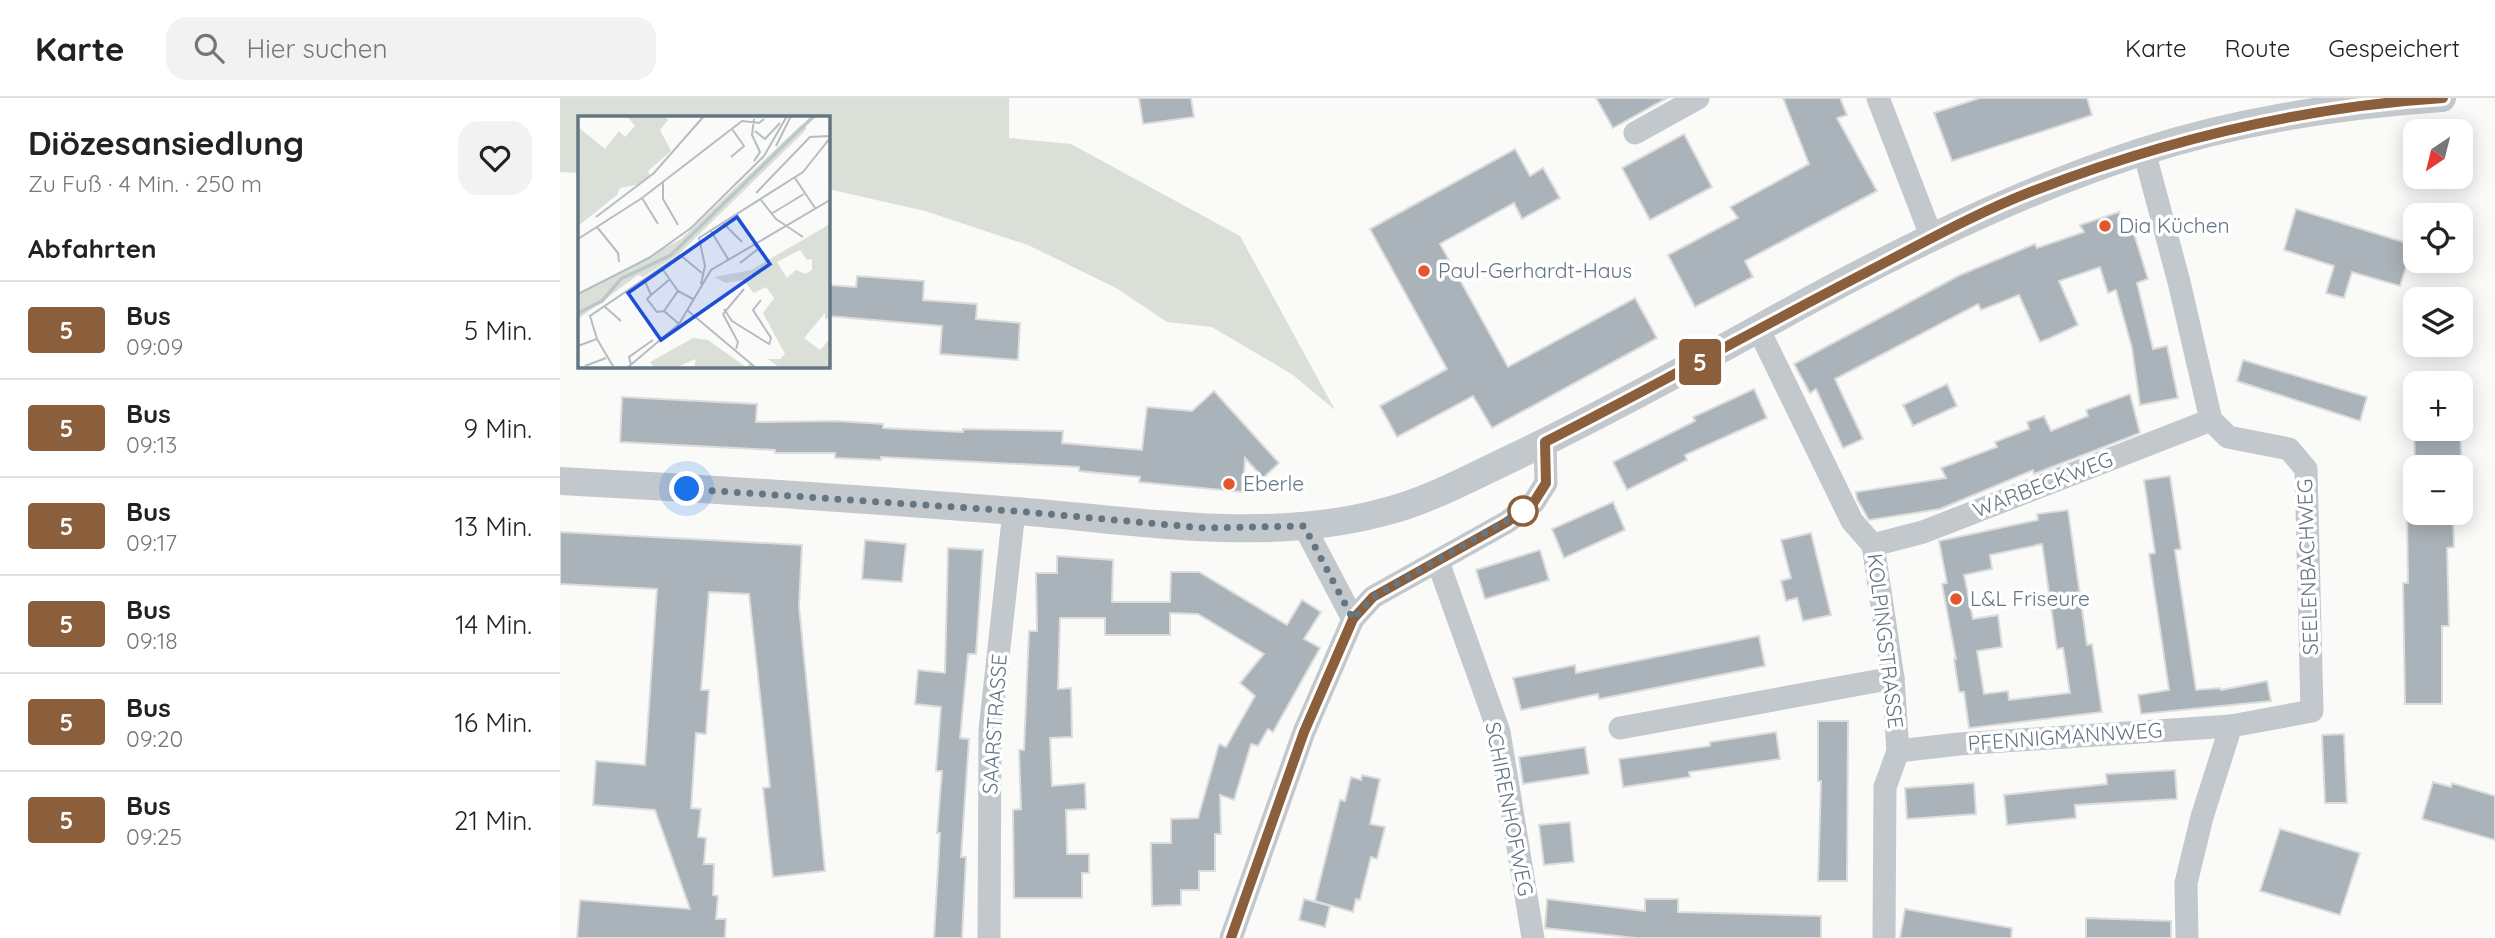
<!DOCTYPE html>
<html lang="de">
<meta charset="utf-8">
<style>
:root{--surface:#fff;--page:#f2f2f2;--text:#222;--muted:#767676;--line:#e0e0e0}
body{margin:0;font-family:Quicksand,sans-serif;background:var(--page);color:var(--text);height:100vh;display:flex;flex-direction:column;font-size:26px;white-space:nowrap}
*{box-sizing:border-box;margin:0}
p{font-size:23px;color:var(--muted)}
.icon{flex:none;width:38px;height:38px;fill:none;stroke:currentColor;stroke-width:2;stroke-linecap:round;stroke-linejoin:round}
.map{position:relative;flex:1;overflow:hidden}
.details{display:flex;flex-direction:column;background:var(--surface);width:560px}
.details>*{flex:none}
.badge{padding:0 14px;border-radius:5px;font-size:24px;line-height:46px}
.needle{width:46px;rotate:215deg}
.controls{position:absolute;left:1843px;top:21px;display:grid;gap:14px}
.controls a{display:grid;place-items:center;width:70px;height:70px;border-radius:14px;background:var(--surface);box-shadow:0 4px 18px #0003;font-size:35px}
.you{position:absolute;width:35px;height:35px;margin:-18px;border:5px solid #fff;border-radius:50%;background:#1a73e8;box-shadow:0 0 0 10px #1a73e833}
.map>.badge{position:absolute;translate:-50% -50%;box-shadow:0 0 0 4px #fff}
h2{padding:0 28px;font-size:26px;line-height:63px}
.round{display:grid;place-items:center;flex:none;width:74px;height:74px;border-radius:21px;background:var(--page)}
.overview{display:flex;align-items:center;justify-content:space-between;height:119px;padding:0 28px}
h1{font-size:33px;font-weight:700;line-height:52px}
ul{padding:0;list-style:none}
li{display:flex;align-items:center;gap:21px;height:98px;padding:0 28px;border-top:2px solid var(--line)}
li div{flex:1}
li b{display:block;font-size:26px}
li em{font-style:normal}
li .badge{min-width:77px;font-weight:700;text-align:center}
header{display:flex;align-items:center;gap:42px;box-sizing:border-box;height:98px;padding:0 35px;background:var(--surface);border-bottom:2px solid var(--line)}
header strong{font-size:33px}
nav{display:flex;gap:38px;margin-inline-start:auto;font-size:24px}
.search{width:490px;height:63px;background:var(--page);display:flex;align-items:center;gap:18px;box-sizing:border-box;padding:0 24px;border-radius:21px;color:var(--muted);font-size:26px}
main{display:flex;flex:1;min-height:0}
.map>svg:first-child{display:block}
.green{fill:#dadfd7}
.building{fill:#aab3b9;stroke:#dcdcda;stroke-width:2;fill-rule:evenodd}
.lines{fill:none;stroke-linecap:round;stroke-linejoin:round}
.minor{stroke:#c3c8cc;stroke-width:23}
.tertiary{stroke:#c3c8cc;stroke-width:28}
.line-casing{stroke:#fff;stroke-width:16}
.line{stroke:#8b5e3c;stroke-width:10}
.walk{stroke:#657683;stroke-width:7;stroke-dasharray:0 12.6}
.poi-dot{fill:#e4572e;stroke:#fff;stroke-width:2.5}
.stop-dot{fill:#fff;stroke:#8b5e3c;stroke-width:3.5}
.labels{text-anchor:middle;stroke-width:7;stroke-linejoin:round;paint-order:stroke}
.poi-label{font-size:21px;fill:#657683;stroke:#fff;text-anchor:start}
.street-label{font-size:21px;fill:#657683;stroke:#fff}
.inset-river{fill:none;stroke:#bbc7cb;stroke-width:3.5}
.inset-road{fill:none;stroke:#b5bdc2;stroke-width:2}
.view{fill:#1d4ed8;fill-opacity:0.15;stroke:#1d4ed8;stroke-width:3.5}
.inset-edge{fill:none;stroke:#657683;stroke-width:3.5}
</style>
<header>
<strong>Karte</strong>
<div class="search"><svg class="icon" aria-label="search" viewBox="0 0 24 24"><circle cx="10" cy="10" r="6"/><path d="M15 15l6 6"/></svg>Hier suchen</div>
<nav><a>Karte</a><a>Route</a><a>Gespeichert</a></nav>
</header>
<main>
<section class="details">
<div class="overview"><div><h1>Diözesansiedlung</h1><p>Zu Fuß · 4 Min. · 250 m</p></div><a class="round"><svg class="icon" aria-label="heart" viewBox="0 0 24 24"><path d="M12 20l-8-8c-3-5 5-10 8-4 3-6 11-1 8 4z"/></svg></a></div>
<h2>Abfahrten</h2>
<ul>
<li><span class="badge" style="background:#8b5e3c;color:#fff">5</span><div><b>Bus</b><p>09:09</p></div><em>5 Min.</em></li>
<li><span class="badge" style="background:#8b5e3c;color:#fff">5</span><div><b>Bus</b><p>09:13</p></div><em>9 Min.</em></li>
<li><span class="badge" style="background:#8b5e3c;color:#fff">5</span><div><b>Bus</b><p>09:17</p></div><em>13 Min.</em></li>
<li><span class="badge" style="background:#8b5e3c;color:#fff">5</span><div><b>Bus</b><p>09:18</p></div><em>14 Min.</em></li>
<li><span class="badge" style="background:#8b5e3c;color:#fff">5</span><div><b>Bus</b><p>09:20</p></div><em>16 Min.</em></li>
<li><span class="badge" style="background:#8b5e3c;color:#fff">5</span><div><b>Bus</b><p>09:25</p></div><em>21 Min.</em></li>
</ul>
</section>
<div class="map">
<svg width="1935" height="840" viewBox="0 0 1935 840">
<rect width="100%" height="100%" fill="#fafaf8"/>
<path class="green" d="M0,0H449V40L511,46L680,138L775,312L733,277L652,229L607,224L556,190L468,147L365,113L268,91V19H19V75L0,74Z"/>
<g class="building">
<path d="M579,0H631L634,19L583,26Z"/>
<path d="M1036,0H1107L1053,30Z"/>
<path d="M1223,0H1280L1287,17L1277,20L1317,93L1185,163L1193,179L1135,209L1108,157L1178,120L1170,109L1249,66Z"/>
<path d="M1420,0H1527L1532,17L1392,63L1374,15Z"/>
<path d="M1124,36L1152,89L1090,122L1062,70Z"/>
<path d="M955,51L970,78L983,70L1000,100L962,121L954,105L880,146L948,269L1075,200L1097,240L932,330L913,298L837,339L820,308L887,271L810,131Z"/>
<path d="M1736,111L1853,147L1840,188L1792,174L1784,200L1766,195L1774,168L1724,152Z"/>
<path d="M1559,114L1565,132L1574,136L1588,181L1577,185L1593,251L1607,248L1618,300L1580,307L1572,250L1556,192L1548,195L1540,169L1499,183L1518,227L1490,240L1480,244L1459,197L1421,212L1418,206L1275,281L1303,341L1283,350L1256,291L1250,295L1234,266L1400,177L1475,146L1477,150L1524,134L1520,127Z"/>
<path d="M297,178L364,183L363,202L417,206L416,221L460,225L458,262L380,256L382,228L268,218V187L296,189Z"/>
<path d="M1683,262L1807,299L1800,323L1677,283Z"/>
<path d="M1387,286L1397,308L1353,328L1343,307Z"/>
<path d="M1194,291L1207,320L1125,357L1127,362L1067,392L1053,364L1135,323L1133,319Z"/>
<path d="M654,293L719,365L703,380L685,360L683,394L579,384L580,379L519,373V369L321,359V362L275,360V355H215V352L60,344L62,299L197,306L196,324L277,323L323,326V330L403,334V331L503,333L502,345L582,352L587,309L632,313Z"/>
<path d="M1570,296L1580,335L1474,376L1473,372L1380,411L1309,422L1297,401L1296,394L1386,380L1381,370L1437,349L1435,344L1469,331L1467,324L1484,318L1491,333L1528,318L1526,312Z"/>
<path d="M1854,331H1900L1902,369H1855Z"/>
<path d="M1610,378L1621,451L1615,452L1636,592L1660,590L1661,592L1707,583L1711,603L1581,616L1578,597L1609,592L1589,456L1595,455L1584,382Z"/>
<path d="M1053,404L1065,432L1004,460L992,431Z"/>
<path d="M1508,412L1527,547L1532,546L1542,614L1409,630L1404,594H1399L1394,561H1396L1382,486L1387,485L1379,443L1478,422L1477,416ZM1482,446L1497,551L1503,550L1510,595L1449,602L1448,593L1424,596L1417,553L1442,549L1438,517L1413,521L1404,477L1432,471L1430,457Z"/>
<path d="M1847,415H1893L1894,449L1887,450L1889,528H1882V606H1845L1843,485H1848Z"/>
<path d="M0,434L242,447L239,508L265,773L213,779L203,690L210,689L189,496L149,494L141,592H149L146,636L136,635L131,710L141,711L138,739L146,740L144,766H154L153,797L158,798L156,821H166L165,840H17L20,802L130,811L95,712L33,707L36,663L85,667L97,491L0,486Z"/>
<path d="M1251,435L1271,517L1243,523L1237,500L1226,503L1221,483L1231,480L1221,442Z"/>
<path d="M305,442L346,446L342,484L302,481Z"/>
<path d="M388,450L423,452L416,556H408L400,640L409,641L401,759H406L402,840H374L380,735H377L382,673H376L381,609L355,606L358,572L385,575Z"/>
<path d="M980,452L989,482L925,501L916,472Z"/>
<path d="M497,458L553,462L552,504H610L611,474H639L727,527L742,502L761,514L744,541L760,550L713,634L708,631L698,648L691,646L674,702L660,697L661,736H655V773H639V792H621V807L592,808L591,745H611V721L638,720L659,646L666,649L695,598L680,585L704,556L638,516L610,515V537H545V520H500L498,591L511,590L512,639L490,640L492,688L525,685L526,711L506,712L507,756H529V775H522V800H454L453,712L461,711L459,652H464L469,533H477L476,475H497Z"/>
<path d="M1199,538L1205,568L1039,601L1038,596L961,612L953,580L1015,567L1016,575Z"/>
<path d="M1258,623H1288L1287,783H1258L1261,683H1258Z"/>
<path d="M1216,634L1220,661L1129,674L1130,679L1063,689L1059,661L1150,648V644Z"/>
<path d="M1784,636L1787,705H1765L1762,637Z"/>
<path d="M1025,649L1029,676L963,686L959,659Z"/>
<path d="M1615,672L1617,701L1515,707L1516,720L1447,727L1444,697L1547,686L1546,676Z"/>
<path d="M802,677L820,681L810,726L825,729L817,761L811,759L800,802L796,801L793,814L755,803L780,702L785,703L791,679L801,682Z"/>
<path d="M1873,684L1891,689L1892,685L1935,698V742L1862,721Z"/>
<path d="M1414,685L1416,716L1347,721L1345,690Z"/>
<path d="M1010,724L1014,764L984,767L979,727Z"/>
<path d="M1720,731L1800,755L1780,817L1700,793Z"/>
<path d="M744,801L770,808L765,829L739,822Z"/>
<path d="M987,801L1085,813V801H1118V814L1261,818V840H1076L985,830Z"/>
<path d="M1345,811L1452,830L1451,840H1340Z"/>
<path d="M1526,820L1611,823V840H1526Z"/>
</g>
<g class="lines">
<g class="minor">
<path d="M1318,0L1372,140"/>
<path d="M1075,35L1138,0"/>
<path d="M1584,53L1619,184L1651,322L1668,339L1729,351L1746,371L1752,613L1671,628L1642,719L1626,785L1627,840"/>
<path d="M1198,230L1292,423L1313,447L1333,580L1338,653L1325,689L1324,840"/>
<path d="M744,428L793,521"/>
<path d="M1313,447L1363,434L1651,322"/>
<path d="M878,464L939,634L973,840"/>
<path d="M1060,630L1333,580"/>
<path d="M1338,653L1399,646L1671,628"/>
<path d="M429,840L430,632L454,413"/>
<path d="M671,840L744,634L793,521L813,499L947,424L974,404L986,385L985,344"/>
</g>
<path class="tertiary" d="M0,383C152,391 304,401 455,413C575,422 701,446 820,415C866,404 906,382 948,362C1032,322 1113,278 1194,233C1317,164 1446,98 1581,54C1677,23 1781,7 1882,0"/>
</g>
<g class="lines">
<g class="line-casing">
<path id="line" d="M671,840L744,634L793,521L813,499L947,424L974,404L986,385L985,344C1093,289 1199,230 1307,174C1361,146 1416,115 1473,93C1605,42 1742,9 1883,0"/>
</g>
<use href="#line" class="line"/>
<path class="walk" d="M127,391L454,413L644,430L744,428L793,521L813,499L963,413"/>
</g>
<g class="poi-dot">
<circle cx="1545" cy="128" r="7"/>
<circle cx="864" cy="173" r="7"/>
<circle cx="669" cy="386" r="7"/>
<circle cx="1396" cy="501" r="7"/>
</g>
<circle class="stop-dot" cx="963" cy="413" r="14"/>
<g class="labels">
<g class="poi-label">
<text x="1559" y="135">Dia Küchen</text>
<text x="878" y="180">Paul-Gerhardt-Haus</text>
<text x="683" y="393">Eberle</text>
<text x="1410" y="508">L&amp;L Friseure</text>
</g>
<g class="street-label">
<text transform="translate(1483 387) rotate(-21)" y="7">WARBECKWEG</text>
<text transform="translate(1748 469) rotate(-92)" y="7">SEELENBACHWEG</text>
<text transform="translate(1325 543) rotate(83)" y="7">KOLPINGSTRASSE</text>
<text transform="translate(435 626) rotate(-86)" y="7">SAARSTRASSE</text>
<text transform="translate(1505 639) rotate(-4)" y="7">PFENNIGMANNWEG</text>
<text transform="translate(949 711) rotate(79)" y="7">SCHIRENHOFWEG</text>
</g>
</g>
<g transform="translate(18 18)">
<rect width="252" height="252" fill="#fafaf8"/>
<path d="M49,0H87L90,4L82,14L93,35L70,55L72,60L58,69L42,72L39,79L0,110V11L27,33L41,15L47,21L57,10ZM223,9L229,12L225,17L101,138L65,161L60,159L0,203V179L103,123ZM252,108V202L247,203V197L226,222L242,234L252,223V252H202L190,243H202L207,238L185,197L196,182L188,171L176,177L165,164L148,167L136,161L173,154ZM222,134L229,144L234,143V154L227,158L218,154L209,162L199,146ZM115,222L130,224L168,251L172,247L178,252H116L118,243L97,252H77L72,246Z" fill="#dadfd7" fill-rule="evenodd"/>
<path class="inset-river" d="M0,197L24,185L43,163L93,139L236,0"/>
<path class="inset-road" d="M176,3L174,19L182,36L176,45M177,15L187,23L202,7M198,30L213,0M153,41L166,30L154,13M217,62L237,92M85,66V83L100,109M178,77L232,21L252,20M64,82L80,108M183,84L198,103L225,121M193,98L226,78M18,101L76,57L126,0M145,107L164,126M19,111L40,137L41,146M133,115L150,143M0,123L64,82L164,5L181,7L186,3M162,147L180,133L176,127M83,151L100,175L115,183M66,163L73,179L69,183L79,196L86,195L101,208M123,168L127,150L121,122L225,56L252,22M0,178L71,142L113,112L186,40L209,0M73,179L91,164M27,191L43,205M146,193L154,205L191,228L193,222L175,194L183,184M109,194L178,252M86,195L100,175M19,223L36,252M0,230L19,223L12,200L102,139L124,157M158,233L160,226L145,198L166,173M53,249L51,241L75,224M7,250L28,242M49,252L101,208L133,154L252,84"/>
<path class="view" d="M159,101L192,148L83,224L50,177Z"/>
<rect width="252" height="252" class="inset-edge"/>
</g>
</svg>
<div class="controls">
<a><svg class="needle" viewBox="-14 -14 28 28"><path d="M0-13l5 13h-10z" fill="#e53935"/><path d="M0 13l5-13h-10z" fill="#767676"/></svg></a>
<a><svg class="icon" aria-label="locate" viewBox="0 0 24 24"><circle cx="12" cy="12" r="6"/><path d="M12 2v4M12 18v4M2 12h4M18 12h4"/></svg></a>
<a><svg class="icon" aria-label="layers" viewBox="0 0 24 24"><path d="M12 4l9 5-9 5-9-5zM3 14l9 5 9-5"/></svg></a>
<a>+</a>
<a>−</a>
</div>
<div class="you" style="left:127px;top:391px"></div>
<b class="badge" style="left:1140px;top:264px;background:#8b5e3c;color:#fff">5</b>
</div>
</main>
